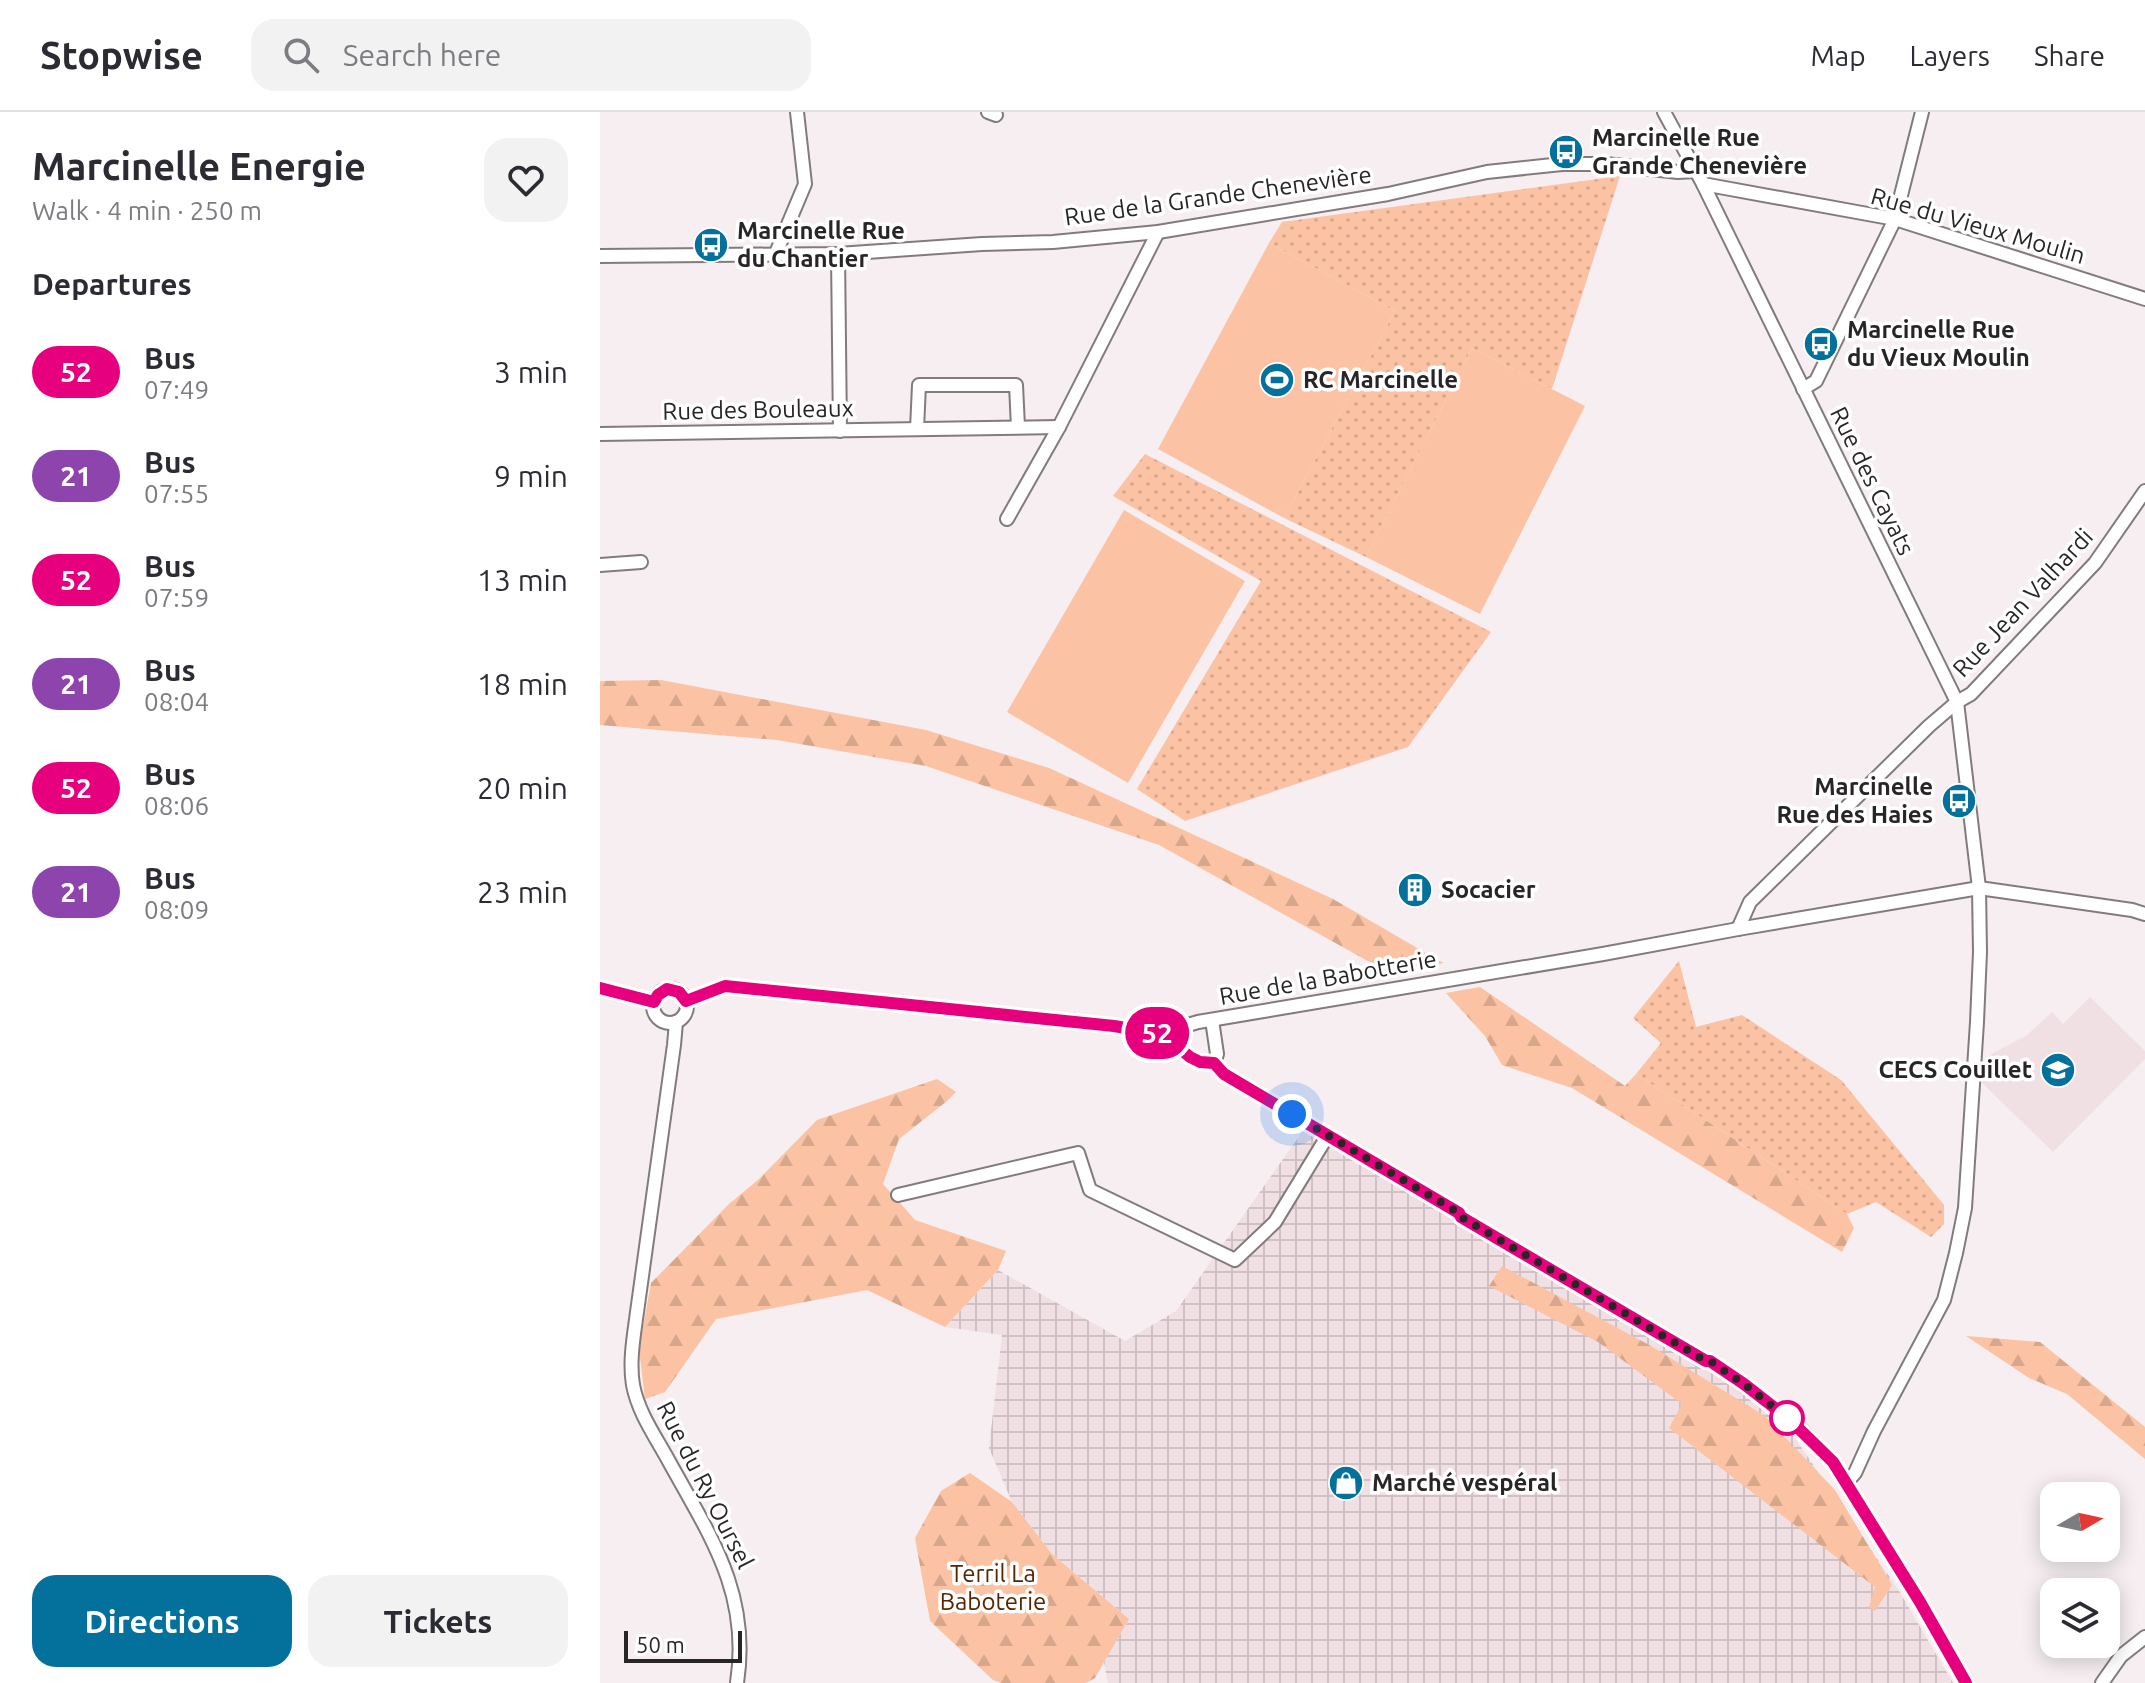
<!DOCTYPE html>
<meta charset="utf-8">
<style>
:root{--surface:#fff;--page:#f2f2f3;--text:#2b2b33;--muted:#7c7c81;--line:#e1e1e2;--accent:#04709c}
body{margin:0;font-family:Ubuntu,sans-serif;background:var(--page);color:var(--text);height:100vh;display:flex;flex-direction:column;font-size:30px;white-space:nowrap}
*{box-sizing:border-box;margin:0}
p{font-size:26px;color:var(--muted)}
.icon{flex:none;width:44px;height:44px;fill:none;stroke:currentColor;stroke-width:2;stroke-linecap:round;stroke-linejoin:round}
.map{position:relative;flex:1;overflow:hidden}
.sheet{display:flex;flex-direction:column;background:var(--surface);width:600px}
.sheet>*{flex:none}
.badge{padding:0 16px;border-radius:26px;font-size:28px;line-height:52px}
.needle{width:52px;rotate:81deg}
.fabs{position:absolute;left:1440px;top:1370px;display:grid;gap:16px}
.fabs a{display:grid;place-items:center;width:80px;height:80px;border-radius:16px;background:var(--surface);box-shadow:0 4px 20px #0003;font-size:40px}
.scale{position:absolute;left:24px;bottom:20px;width:118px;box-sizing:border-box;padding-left:8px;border:4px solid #282526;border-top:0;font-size:22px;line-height:28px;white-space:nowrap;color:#282526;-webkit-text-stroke:6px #fff;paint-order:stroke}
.you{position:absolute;width:40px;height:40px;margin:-20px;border:6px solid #fff;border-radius:50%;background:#1a73e8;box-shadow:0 0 0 12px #1a73e833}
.map>.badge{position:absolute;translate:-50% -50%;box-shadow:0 0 0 4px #fff}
h2{padding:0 32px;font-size:30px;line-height:72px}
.round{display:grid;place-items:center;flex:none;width:84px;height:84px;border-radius:24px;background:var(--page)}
.overview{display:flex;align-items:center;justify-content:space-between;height:136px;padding:0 32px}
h1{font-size:38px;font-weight:600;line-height:60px}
.action{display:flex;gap:16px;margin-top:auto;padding:16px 32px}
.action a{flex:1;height:92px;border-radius:24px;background:var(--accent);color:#fff;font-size:32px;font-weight:600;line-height:92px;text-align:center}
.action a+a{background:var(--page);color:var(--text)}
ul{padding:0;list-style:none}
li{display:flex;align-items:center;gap:24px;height:104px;padding:0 32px}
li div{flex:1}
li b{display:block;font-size:30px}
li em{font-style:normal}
li .badge{min-width:88px;font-weight:700;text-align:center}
header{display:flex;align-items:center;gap:48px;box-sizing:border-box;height:112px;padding:0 40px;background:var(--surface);border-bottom:2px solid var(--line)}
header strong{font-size:38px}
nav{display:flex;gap:44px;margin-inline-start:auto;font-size:28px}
.search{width:560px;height:72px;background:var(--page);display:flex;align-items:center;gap:20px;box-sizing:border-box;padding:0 28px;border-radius:24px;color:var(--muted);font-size:30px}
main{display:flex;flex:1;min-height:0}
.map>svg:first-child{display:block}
.built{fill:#f0e0e4}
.industrial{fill:url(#industrial-grid)}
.grass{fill:url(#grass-dots)}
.forest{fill:url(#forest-firs)}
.park{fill:#fbc2a3}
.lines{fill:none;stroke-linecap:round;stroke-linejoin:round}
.street-casing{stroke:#827b7c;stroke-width:16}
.street{stroke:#fff;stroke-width:12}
.line-casing{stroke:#fff;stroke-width:18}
.line{stroke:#e6007e;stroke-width:12}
.walk{stroke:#282526;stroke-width:8;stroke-dasharray:0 14.4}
.stop-dot{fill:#fff;stroke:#e6007e;stroke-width:4}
.labels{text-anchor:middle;stroke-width:7;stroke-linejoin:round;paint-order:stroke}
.poi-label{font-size:24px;font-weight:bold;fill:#282526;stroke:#fff;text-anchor:start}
.street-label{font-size:24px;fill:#282526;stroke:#fff}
.park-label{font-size:24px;fill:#572500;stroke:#fff}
</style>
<header>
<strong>Stopwise</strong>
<div class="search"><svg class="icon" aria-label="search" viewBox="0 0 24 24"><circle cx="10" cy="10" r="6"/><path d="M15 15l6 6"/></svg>Search here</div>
<nav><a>Map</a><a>Layers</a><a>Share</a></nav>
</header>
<main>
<section class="sheet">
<div class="overview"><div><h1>Marcinelle Energie</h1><p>Walk · 4 min · 250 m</p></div><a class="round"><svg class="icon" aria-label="heart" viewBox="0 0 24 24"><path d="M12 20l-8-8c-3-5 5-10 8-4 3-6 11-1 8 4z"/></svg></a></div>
<h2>Departures</h2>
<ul>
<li><span class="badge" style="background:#e6007e;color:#fff">52</span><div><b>Bus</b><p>07:49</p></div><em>3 min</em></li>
<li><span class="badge" style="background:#8e44ad;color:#fff">21</span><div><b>Bus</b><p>07:55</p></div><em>9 min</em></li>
<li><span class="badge" style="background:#e6007e;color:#fff">52</span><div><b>Bus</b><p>07:59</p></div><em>13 min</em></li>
<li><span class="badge" style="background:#8e44ad;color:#fff">21</span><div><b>Bus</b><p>08:04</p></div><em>18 min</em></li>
<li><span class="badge" style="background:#e6007e;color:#fff">52</span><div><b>Bus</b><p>08:06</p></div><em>20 min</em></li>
<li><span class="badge" style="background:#8e44ad;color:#fff">21</span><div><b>Bus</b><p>08:09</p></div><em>23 min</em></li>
</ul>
<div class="action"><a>Directions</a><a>Tickets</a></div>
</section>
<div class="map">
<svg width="1545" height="1571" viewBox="0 0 1545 1571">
<defs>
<pattern id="industrial-grid" width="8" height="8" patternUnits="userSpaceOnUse" patternTransform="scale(2)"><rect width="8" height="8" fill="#f0e0e4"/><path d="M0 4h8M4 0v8" fill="none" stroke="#cec0c3"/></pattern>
<pattern id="grass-dots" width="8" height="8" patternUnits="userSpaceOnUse" patternTransform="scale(2)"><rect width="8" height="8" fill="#fbc2a3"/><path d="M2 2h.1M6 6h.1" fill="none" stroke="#d7a78c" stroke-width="1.8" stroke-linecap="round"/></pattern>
<pattern id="forest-firs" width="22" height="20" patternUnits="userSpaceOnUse" patternTransform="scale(2)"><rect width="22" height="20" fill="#fbc2a3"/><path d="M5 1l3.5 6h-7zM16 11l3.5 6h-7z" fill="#d7a78c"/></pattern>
</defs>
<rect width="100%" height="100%" fill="#f6eef0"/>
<path class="built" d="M1490,885L1545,939V947L1453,1040L1381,970L1385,945L1426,924L1452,900L1463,912Z"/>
<path class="industrial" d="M712,1006L1173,1294L1298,1477L1353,1571H508L504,1550L529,1507L452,1442L412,1390L389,1336L402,1223L345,1215L398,1158L525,1229L576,1199Z"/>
<g class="grass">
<path d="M1020,64L952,277L872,236L766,445L684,406L795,199L669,131L682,110Z"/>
<path d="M545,342L891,520L808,635L585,709L537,677L661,469L513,384Z"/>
<path d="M1079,849L1096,915L1142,903L1241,968L1344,1093V1112L1331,1125L1276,1090L1247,1102L1036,962L1061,931L1033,906Z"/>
</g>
<g class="forest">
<path d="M61,568L326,618L449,656L733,787L843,851L784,858L559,733L326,654L177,628L0,613V569Z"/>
<path d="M880,875L1025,974L1036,962L1247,1102L1254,1116L1242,1140L972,976L902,953L885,924L846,881Z"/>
<path d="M337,967L356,980L347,989L299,1027L283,1072L315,1108L406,1139L398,1158L345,1215L267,1178L116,1207L65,1280L45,1287L39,1237L51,1171L129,1092L159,1067L217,1008Z"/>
<path d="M902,1154L1051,1234L1165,1304L1235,1378L1292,1473L1275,1499L1269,1495L1275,1475L1069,1316L1082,1292L998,1230L889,1174Z"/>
<path d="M1366,1224L1440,1230L1545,1315V1347L1467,1282L1429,1266Z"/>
<path d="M370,1361L412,1390L452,1442L529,1507L495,1566L486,1571H401L393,1568L330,1509L315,1426L341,1379Z"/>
</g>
<g class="park">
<path d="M669,131L795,199L684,406L558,337Z"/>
<path d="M872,236L985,294L880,502L766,445Z"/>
<path d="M524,398L645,469L528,671L407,600Z"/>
</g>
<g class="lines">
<g class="street-casing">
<g id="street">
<path d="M388,0L396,3"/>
<path d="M1064,0L1103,72L1357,590L1379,776L1380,840L1377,910L1365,1096L1356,1141L1344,1188L1274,1319L1255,1361L1246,1371"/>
<path d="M1103,72L1295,107L1545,187"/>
<path d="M176,141L205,72L197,0"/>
<path d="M238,142L240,319"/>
<path d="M0,144L238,142L382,132L453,130L558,120L788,82L887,60L962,52H1006L1078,60L1095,59"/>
<path d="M1203,277L1216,269L1295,107L1322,0"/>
<path d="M317,317L319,273H416L418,315"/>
<path d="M0,322L459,315"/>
<path d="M407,407L459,315L558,120"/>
<path d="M0,453L41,450"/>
<path d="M1138,817L1150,790L1329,614L1357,590L1371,582L1495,451L1545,379"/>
<path d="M0,876L54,890"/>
<circle cx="70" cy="894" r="17"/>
<path d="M86,889L125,874L527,916L567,923L588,913L598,910L1003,842L1138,817L1379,776L1532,798L1545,802"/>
<path d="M612,908L617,942L614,951"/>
<path d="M76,910L74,933L37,1200C34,1223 29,1249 33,1273C38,1299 53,1321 66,1344C108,1421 151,1479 137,1571"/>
<path d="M567,923C579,939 594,952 614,951L624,962L859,1101L861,1105L1106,1249H1110L1173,1294L1202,1318L1233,1350L1320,1490L1367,1571"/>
<path d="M298,1083L478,1041L490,1078L635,1148L675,1110L728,1023"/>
<path d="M1502,1571L1521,1544L1545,1525"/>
</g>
</g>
<use href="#street" class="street"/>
</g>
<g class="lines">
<g class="line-casing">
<path id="line" d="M0,876L54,890L58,883L67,877L79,880L86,889L125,874L514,914L567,923L572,930L590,945L600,950L614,951L624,962L859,1101L861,1105L1106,1249H1110L1144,1272L1189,1307L1233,1350L1320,1490L1366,1571"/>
</g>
<use href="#line" class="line"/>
<path class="walk" d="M692,1002L859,1101L861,1105L1106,1249H1110L1144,1272L1189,1307L1187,1306"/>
</g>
<defs>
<g id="bus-disc" transform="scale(1.8)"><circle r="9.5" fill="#04709c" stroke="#fff"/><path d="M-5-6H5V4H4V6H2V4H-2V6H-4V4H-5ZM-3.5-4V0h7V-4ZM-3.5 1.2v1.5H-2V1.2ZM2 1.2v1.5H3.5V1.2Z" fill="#fff"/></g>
<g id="stadium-disc" transform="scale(1.8)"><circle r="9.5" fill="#04709c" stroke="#fff"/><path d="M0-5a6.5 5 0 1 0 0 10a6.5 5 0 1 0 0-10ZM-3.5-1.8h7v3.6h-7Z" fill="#fff"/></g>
<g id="building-disc" transform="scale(1.8)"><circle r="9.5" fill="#04709c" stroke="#fff"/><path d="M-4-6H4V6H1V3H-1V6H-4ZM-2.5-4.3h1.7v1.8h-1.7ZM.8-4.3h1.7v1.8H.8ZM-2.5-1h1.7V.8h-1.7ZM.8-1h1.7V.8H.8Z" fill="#fff"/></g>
<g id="school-disc" transform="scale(1.8)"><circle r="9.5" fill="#04709c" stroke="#fff"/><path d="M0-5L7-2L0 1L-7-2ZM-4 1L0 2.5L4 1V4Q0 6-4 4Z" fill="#fff"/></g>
<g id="shop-disc" transform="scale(1.8)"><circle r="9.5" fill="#04709c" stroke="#fff"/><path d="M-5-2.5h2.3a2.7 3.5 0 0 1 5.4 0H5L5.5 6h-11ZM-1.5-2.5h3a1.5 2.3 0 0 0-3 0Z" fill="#fff"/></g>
</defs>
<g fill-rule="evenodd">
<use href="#bus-disc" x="966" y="40"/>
<use href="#bus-disc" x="111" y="133"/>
<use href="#bus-disc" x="1221" y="232"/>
<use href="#stadium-disc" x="677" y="268"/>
<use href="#bus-disc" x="1359" y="689"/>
<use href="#building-disc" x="815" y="778"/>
<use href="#school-disc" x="1458" y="958"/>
<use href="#shop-disc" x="746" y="1371"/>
</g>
<circle class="stop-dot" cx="1187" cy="1306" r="16"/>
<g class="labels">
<g class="poi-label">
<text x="992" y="34">Marcinelle Rue<tspan x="992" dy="28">Grande Chenevière</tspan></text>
<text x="137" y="127">Marcinelle Rue<tspan x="137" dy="28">du Chantier</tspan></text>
<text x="1247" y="226">Marcinelle Rue<tspan x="1247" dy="28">du Vieux Moulin</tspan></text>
<text x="703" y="276">RC Marcinelle</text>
<text x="1333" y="683" text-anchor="end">Marcinelle<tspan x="1333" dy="28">Rue des Haies</tspan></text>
<text x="841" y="786">Socacier</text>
<text x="1432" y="966" text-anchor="end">CECS Couillet</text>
<text x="772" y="1379">Marché vespéral</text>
</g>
<g class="street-label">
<text transform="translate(618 84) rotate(-8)" y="8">Rue de la Grande Chenevière</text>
<text transform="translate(1378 114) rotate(16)" y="8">Rue du Vieux Moulin</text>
<text transform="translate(158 298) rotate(-1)" y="8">Rue des Bouleaux</text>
<text transform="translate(1272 369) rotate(64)" y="8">Rue des Cayats</text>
<text transform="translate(1423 491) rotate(-47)" y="8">Rue Jean Valhardi</text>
<text transform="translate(728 866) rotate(-10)" y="8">Rue de la Babotterie</text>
<text transform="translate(105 1373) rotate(63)" y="8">Rue du Ry Oursel</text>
</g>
<g class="park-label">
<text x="393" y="1470">Terril La<tspan x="393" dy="28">Baboterie</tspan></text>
</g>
</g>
</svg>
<div class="fabs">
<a><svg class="needle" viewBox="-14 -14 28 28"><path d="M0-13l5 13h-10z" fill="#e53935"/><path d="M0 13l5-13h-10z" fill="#7c7c81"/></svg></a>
<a><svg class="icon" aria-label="layers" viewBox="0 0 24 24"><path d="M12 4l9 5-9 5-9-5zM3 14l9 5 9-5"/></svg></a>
</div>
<div class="scale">50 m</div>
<div class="you" style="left:692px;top:1002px"></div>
<b class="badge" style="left:557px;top:921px;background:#e6007e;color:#fff">52</b>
</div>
</main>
